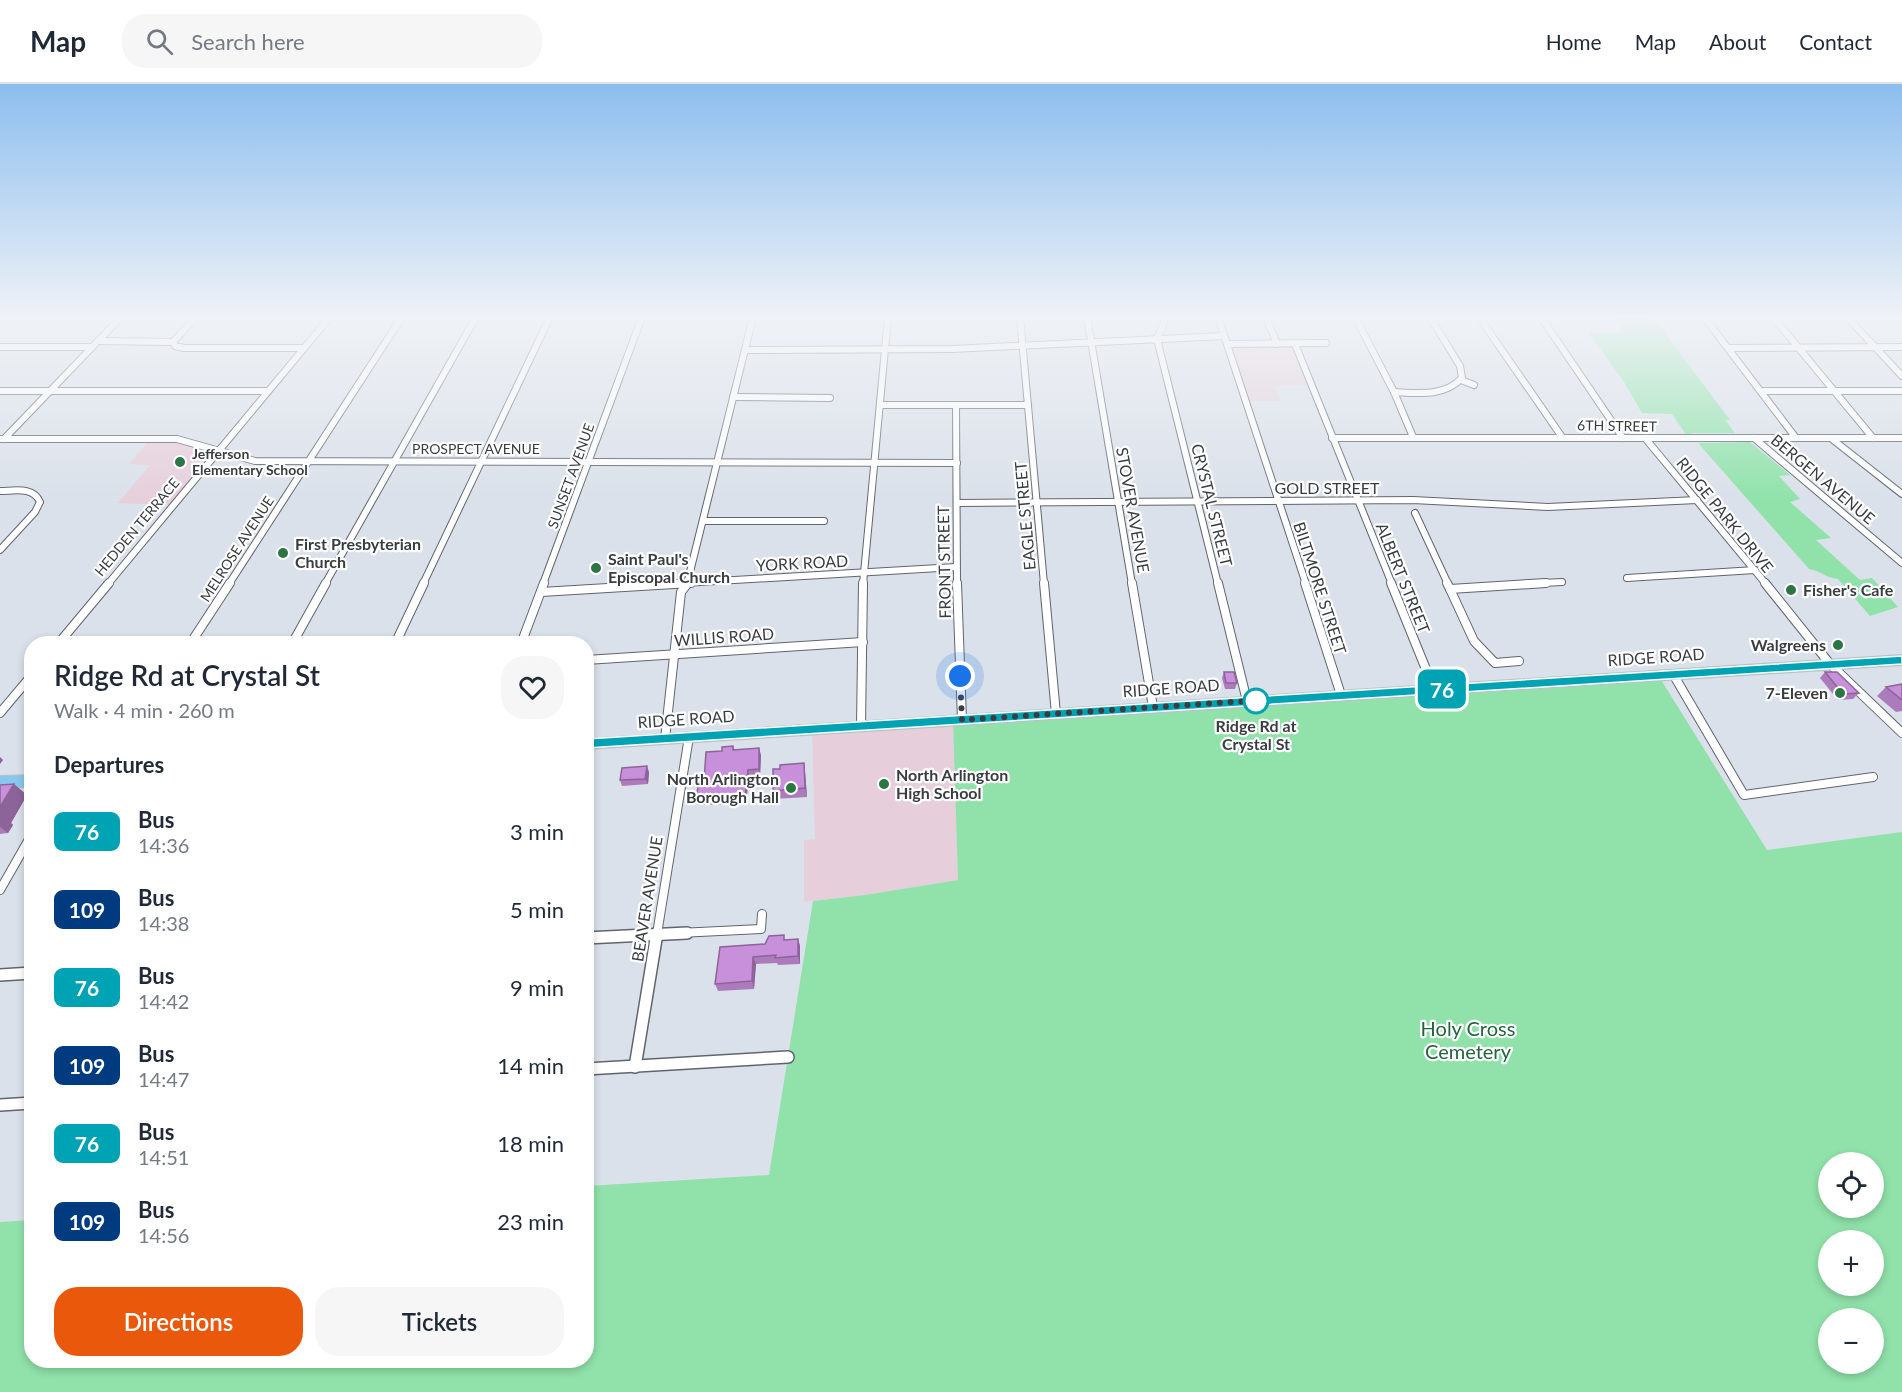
<!DOCTYPE html>
<meta charset="utf-8">
<style>
:root{--surface:#fff;--page:#f6f6f7;--text:#1f2937;--muted:#747a83;--line:#e0e1e3;--accent:#ea580c}
body{margin:0;font-family:Lato,sans-serif;background:var(--page);color:var(--text);height:100vh;display:flex;flex-direction:column;font-size:22px;white-space:nowrap}
*{box-sizing:border-box;margin:0}
p{font-size:20px;color:var(--muted)}
.icon{flex:none;width:33px;height:33px;fill:none;stroke:currentColor;stroke-width:2;stroke-linecap:round;stroke-linejoin:round}
.map{position:relative;flex:1;overflow:hidden}
.details{position:absolute;left:24px;top:552px;width:570px;height:732px;display:flex;flex-direction:column;background:var(--surface);border-radius:24px;box-shadow:0 3px 9px #0003}
.details>*{flex:none}
.badge{padding:0 12px;border-radius:9px;font-size:21px;line-height:39px}
.fabs{position:absolute;left:1818px;top:1068px;display:grid;gap:12px}
.fabs a{display:grid;place-items:center;width:66px;height:66px;border-radius:50%;background:var(--surface);box-shadow:0 3px 9px #0003;font-size:30px}
.you{position:absolute;width:30px;height:30px;margin:-15px;border:4px solid #fff;border-radius:50%;background:#1a73e8;box-shadow:0 0 0 9px #1a73e833}
.map>.badge{position:absolute;translate:-50% -50%;box-shadow:0 0 0 3px #fff}
h2{padding:0 30px;font-size:22px;line-height:54px}
.round{display:grid;place-items:center;flex:none;width:63px;height:63px;border-radius:24px;background:var(--page)}
.summary{display:flex;align-items:center;justify-content:space-between;height:102px;padding:0 30px}
h1{font-size:28px;font-weight:600;line-height:45px}
.cta{display:flex;gap:12px;margin-top:auto;padding:12px 30px}
.cta a{flex:1;height:69px;border-radius:24px;background:var(--accent);color:#fff;font-size:24px;font-weight:600;line-height:69px;text-align:center}
.cta a+a{background:var(--page);color:var(--text)}
ul{padding:0;list-style:none}
li{display:flex;align-items:center;gap:18px;height:78px;padding:0 30px}
li div{flex:1}
li b{display:block;font-size:22px}
li em{font-style:normal}
li .badge{min-width:66px;font-weight:700;text-align:center}
header{display:flex;align-items:center;gap:36px;box-sizing:border-box;height:84px;padding:0 30px;background:var(--surface);border-bottom:2px solid var(--line)}
header strong{font-size:28px}
nav{display:flex;gap:33px;margin-inline-start:auto;font-size:21px}
.search{width:420px;height:54px;background:var(--page);display:flex;align-items:center;gap:15px;box-sizing:border-box;padding:0 21px;border-radius:24px;color:var(--muted);font-size:22px}
.map>svg:first-child{display:block}
.education{fill:#e6cfda}
.green{fill:#90e2aa;fill-rule:evenodd}
.lines{fill:none;stroke-linecap:round;stroke-linejoin:round}
.minor-far2-casing{stroke:#60656d;stroke-width:8}
.minor-far1-casing{stroke:#60656d;stroke-width:10}
.minor-casing{stroke:#60656d;stroke-width:14}
.primary-casing{stroke:#c0c1c2;stroke-width:2}
.minor-far2{stroke:#fff;stroke-width:6}
.minor-far1{stroke:#fff;stroke-width:8}
.minor{stroke:#fff;stroke-width:11}
.primary{fill:#88c8ee;fill-rule:evenodd}
.wall{fill:#ac7bbb}
.shaded-wall{fill:#8c6499}
.building{fill:#c88fda;stroke:#8c6499;stroke-width:1.5}
.line{fill:#00a3b4;stroke:#fff;stroke-width:1.5}
.walk{stroke:#3a3d40;stroke-width:6;stroke-dasharray:0 10.8}
.poi-dot{fill:#2b7644;stroke:#fff;stroke-width:2}
.stop-dot{fill:#fff;stroke:#00a3b4;stroke-width:3}
.labels{text-anchor:middle;stroke-width:4.5;stroke-linejoin:round;paint-order:stroke}
.far-street-label{font-size:14px;fill:#3a3d40;stroke:#fff}
.far-poi-label{font-size:14px;font-weight:bold;fill:#3a3d40;stroke:#fff;text-anchor:start}
.street-label{font-size:16px;fill:#3a3d40;stroke:#fff}
.poi-label{font-size:16px;font-weight:bold;fill:#3a3d40;stroke:#fff;text-anchor:start}
.stop-label{font-size:16px;font-weight:bold;fill:#3a3d40;stroke:#fff}
.near-park-label{font-size:20px;fill:#25653e;stroke:#fff}
</style>
<header>
<strong>Map</strong>
<div class="search"><svg class="icon" aria-label="search" viewBox="0 0 24 24"><circle cx="10" cy="10" r="6"/><path d="M15 15l6 6"/></svg>Search here</div>
<nav><a>Home</a><a>Map</a><a>About</a><a>Contact</a></nav>
</header>
<div class="map">
<svg width="1902" height="1308" viewBox="0 0 1902 1308">
<rect width="100%" height="100%" fill="#dbe1ea"/>
<g class="education">
<path d="M1295,260L1311,301L1275,302L1280,317H1247L1228,261Z"/>
<path d="M151,355H177L218,366L173,421L118,419L150,381L129,380Z"/>
<path d="M953,636L958,796L865,811L804,818V756L815,755L812,645Z"/>
</g>
<g class="green">
<path d="M1612,233H1653L1730,336H1725L1735,349H1691L1694,354L1689,355L1672,330L1642,329L1624,298L1589,249L1624,248Z"/>
<path d="M1750,358L1790,391L1779,392L1800,415L1790,418L1831,454L1816,456L1860,496L1872,494L1898,523L1870,532L1838,495C1826,494 1821,487 1809,485L1698,359Z"/>
<path d="M1658,591L1767,766L1902,748V1308H0V1138L31,1136L32,1276H586L587,1102L769,1091L813,817L865,811L958,796L953,636ZM1828,1078H1874V1124H1828ZM1828,1156H1874V1202H1828ZM1828,1234H1874V1280H1828Z"/>
</g>
<g class="lines">
<g class="minor-far2-casing">
<g id="minor-far2">
<path d="M1020,233L1044,500"/>
<path d="M1087,233L1132,500"/>
<path d="M1166,233L1157,255L1218,500"/>
<path d="M1218,233L1306,500"/>
<path d="M1266,233L1277,260"/>
<path d="M1355,233L1394,308L1413,353"/>
<path d="M1479,233L1562,353"/>
<path d="M1541,233L1623,354"/>
<path d="M1704,233L1796,354"/>
<path d="M1773,233L1873,354"/>
<path d="M1847,233L1902,292"/>
<path d="M98,257L173,258L175,262L184,264H303"/>
<path d="M173,258L196,233"/>
<path d="M1228,260L1326,259"/>
<path d="M1295,260L1392,500"/>
<path d="M0,263H92"/>
<path d="M1728,264L1902,263"/>
<path d="M745,266L952,265L1224,252"/>
<path d="M1461,296L1474,301"/>
<path d="M0,307H268"/>
<path d="M1762,307H1902"/>
<path d="M1394,308C1418,309 1444,313 1462,294L1460,282L1430,233"/>
<path d="M733,313L830,314"/>
<path d="M880,321H1028"/>
<path d="M956,321L957,500"/>
<path d="M1332,354H1902"/>
<path d="M1645,354L1766,500"/>
<path d="M1754,354L1902,479"/>
<path d="M0,355H177L255,377L957,379"/>
<path d="M4,355L121,233"/>
<path d="M1832,355L1902,410"/>
<path d="M0,407C14,407 33,402 40,418L35,428L0,466"/>
<path d="M957,419L1413,416L1548,423L1697,416"/>
<path d="M1415,429L1448,500"/>
<path d="M703,437H824"/>
<path d="M1627,494L1755,486"/>
<path d="M108,500L330,233"/>
<path d="M229,500L402,233"/>
<path d="M325,500L476,233"/>
<path d="M423,500L550,233"/>
<path d="M543,500L642,233"/>
<path d="M666,500L956,483"/>
<path d="M687,500L753,233"/>
<path d="M863,500L888,233"/>
<path d="M1522,500L1562,498"/>
</g>
</g>
<g class="minor-far1-casing">
<g id="minor-far1">
<path d="M957,499L962,636"/>
<path d="M1044,499L1056,630"/>
<path d="M1132,499L1153,623"/>
<path d="M1218,499L1247,617"/>
<path d="M1305,499L1341,611"/>
<path d="M1391,499L1434,605"/>
<path d="M1447,499L1450,505L1546,499"/>
<path d="M1765,499L1830,580L1902,649"/>
<path d="M1450,505L1474,557L1495,579L1519,577"/>
<path d="M541,508L691,499"/>
<path d="M58,560L109,499"/>
<path d="M190,560L230,499"/>
<path d="M292,560L326,499"/>
<path d="M395,560L424,499"/>
<path d="M521,560L544,499"/>
<path d="M586,576L863,558"/>
<path d="M1673,590L1744,711L1873,693"/>
<path d="M0,629L32,591"/>
<path d="M861,642L863,499"/>
<path d="M665,655L681,508L688,499"/>
<path d="M0,806L32,750"/>
<path d="M657,850L689,653"/>
<path d="M658,850L761,845L762,830"/>
</g>
</g>
<g class="minor-casing">
<g id="minor">
<path d="M586,854L687,849"/>
<path d="M0,891L32,889"/>
<path d="M635,983L657,849"/>
<path d="M586,985L788,973"/>
<path d="M0,1021L32,1019"/>
</g>
</g>
<g class="primary-casing">
<g id="primary">
<path d="M1902,571V581L586,665V655Z"/>
<path d="M32,691V703L0,704V692Z"/>
</g>
</g>
<use href="#minor-far2" class="minor-far2"/>
<use href="#minor-far1" class="minor-far1"/>
<use href="#minor" class="minor"/>
<use href="#primary" class="primary"/>
</g>
<g class="wall">
<path d="M1224,588L1237,599L1235,605H1225L1222,594Z"/>
<path d="M1825,588L1859,609L1853,615L1838,616L1820,594Z"/>
<path d="M1902,600V627L1896,628L1877,612L1886,603Z"/>
<path d="M733,662L735,666L761,671L760,692H749L746,720L698,721L696,715L704,697L722,667Z"/>
<path d="M804,679L805,688L807,713L774,715L773,707L780,685Z"/>
<path d="M649,688L648,700L622,702L620,696Z"/>
<path d="M0,701L27,711L11,739L13,741L8,749L0,750Z"/>
<path d="M798,855L800,862V880L778,881L777,879L756,880L754,905L718,907L715,900L765,860L785,856Z"/>
</g>
<g class="shaded-wall">
<path d="M759,664L761,671L760,692L759,685Z"/>
<path d="M0,673L3,676L0,680Z"/>
<path d="M804,679L805,688L807,713L805,704Z"/>
<path d="M647,682L649,688L648,700L645,695Z"/>
<path d="M748,686L749,692L746,720L745,714Z"/>
<path d="M14,700L27,711L11,739L13,741L8,749L0,743V723Z"/>
<path d="M798,855L800,862V880L798,872Z"/>
<path d="M753,873L756,880L754,905L752,897Z"/>
</g>
<g class="building">
<path d="M1224,588H1234L1237,599H1226Z"/>
<path d="M1825,588H1837L1859,609L1843,610Z"/>
<path d="M1902,600V616L1886,603Z"/>
<path d="M733,662V666L759,664V685L748,686L745,714L696,715L699,697H704L706,668L722,667V663Z"/>
<path d="M804,679L805,704L773,707V685H780V681Z"/>
<path d="M647,682L645,695L620,696L622,684Z"/>
<path d="M14,700L0,723V701Z"/>
<path d="M784,851V856L798,855V872L775,874L776,871L753,873L752,897L715,900L720,863L765,860L769,852Z"/>
</g>
<linearGradient id="sky" x2="0" y2="1"><stop stop-color="#8dbeee"/><stop offset="0.56" stop-color="#eff2f6"/><stop offset="1" stop-color="#eff2f6" stop-opacity="0"/></linearGradient>
<rect width="1902" height="416" fill="url(#sky)"/>
<path class="line" d="M1902,572V580L586,664L581,660L586,655Z"/>
<g class="lines">
<path class="walk" d="M960,592L962,636L1262,616L1256,617"/>
</g>
<g class="poi-dot">
<circle cx="180" cy="378" r="6"/>
<circle cx="283" cy="469" r="6"/>
<circle cx="596" cy="484" r="6"/>
<circle cx="1791" cy="506" r="6"/>
<circle cx="1838" cy="561" r="6"/>
<circle cx="1840" cy="609" r="6"/>
<circle cx="884" cy="700" r="6"/>
<circle cx="791" cy="704" r="6"/>
</g>
<circle class="stop-dot" cx="1256" cy="617" r="12"/>
<g class="labels">
<g class="far-street-label">
<text transform="translate(1617 342) rotate(1)" y="5">6TH STREET</text>
<text x="476" y="370">PROSPECT AVENUE</text>
<text transform="translate(571 392) rotate(-70)" y="5">SUNSET AVENUE</text>
<text transform="translate(137 443) rotate(-50)" y="5">HEDDEN TERRACE</text>
<text transform="translate(237 465) rotate(-57)" y="5">MELROSE AVENUE</text>
</g>
<g class="far-poi-label">
<text x="192" y="375">Jefferson<tspan x="192" dy="16">Elementary School</tspan></text>
</g>
<g class="street-label">
<text transform="translate(1823 395) rotate(40)" y="6">BERGEN AVENUE</text>
<text x="1327" y="410">GOLD STREET</text>
<text transform="translate(1212 421) rotate(76)" y="6">CRYSTAL STREET</text>
<text transform="translate(1133 426) rotate(80)" y="6">STOVER AVENUE</text>
<text transform="translate(1725 431) rotate(51)" y="6">RIDGE PARK DRIVE</text>
<text transform="translate(1025 432) rotate(-95)" y="6">EAGLE STREET</text>
<text transform="translate(944 478) rotate(-91)" y="6">FRONT STREET</text>
<text transform="translate(802 479) rotate(-3)" y="6">YORK ROAD</text>
<text transform="translate(1403 494) rotate(68)" y="6">ALBERT STREET</text>
<text transform="translate(1320 504) rotate(72)" y="6">BILTMORE STREET</text>
<text transform="translate(724 553) rotate(-4)" y="6">WILLIS ROAD</text>
<text transform="translate(1656 573) rotate(-4)" y="6">RIDGE ROAD</text>
<text transform="translate(1171 604) rotate(-4)" y="6">RIDGE ROAD</text>
<text transform="translate(686 635) rotate(-4)" y="6">RIDGE ROAD</text>
<text transform="translate(647 815) rotate(-81)" y="6">BEAVER AVENUE</text>
</g>
<g class="poi-label">
<text x="295" y="466">First Presbyterian<tspan x="295" dy="18">Church</tspan></text>
<text x="608" y="481">Saint Paul's<tspan x="608" dy="18">Episcopal Church</tspan></text>
<text x="1803" y="512">Fisher's Cafe</text>
<text x="1826" y="567" text-anchor="end">Walgreens</text>
<text x="1828" y="615" text-anchor="end">7-Eleven</text>
<text x="896" y="697">North Arlington<tspan x="896" dy="18">High School</tspan></text>
<text x="779" y="701" text-anchor="end">North Arlington<tspan x="779" dy="18">Borough Hall</tspan></text>
</g>
<g class="stop-label">
<text x="1256" y="648">Ridge Rd at<tspan x="1256" dy="18">Crystal St</tspan></text>
</g>
<g class="near-park-label">
<text x="1468" y="952">Holy Cross<tspan x="1468" dy="23">Cemetery</tspan></text>
</g>
</g>
</svg>
<div class="fabs">
<a><svg class="icon" aria-label="locate" viewBox="0 0 24 24"><circle cx="12" cy="12" r="6"/><path d="M12 2v4M12 18v4M2 12h4M18 12h4"/></svg></a>
<a>+</a>
<a>−</a>
</div>
<div class="you" style="left:960px;top:592px"></div>
<b class="badge" style="left:1442px;top:605px;background:#00a3b4;color:#fff">76</b>
<section class="details">
<div class="summary"><div><h1>Ridge Rd at Crystal St</h1><p>Walk · 4 min · 260 m</p></div><a class="round"><svg class="icon" aria-label="heart" viewBox="0 0 24 24"><path d="M12 20l-8-8c-3-5 5-10 8-4 3-6 11-1 8 4z"/></svg></a></div>
<h2>Departures</h2>
<ul>
<li><span class="badge" style="background:#00a3b4;color:#fff">76</span><div><b>Bus</b><p>14:36</p></div><em>3 min</em></li>
<li><span class="badge" style="background:#003b80;color:#fff">109</span><div><b>Bus</b><p>14:38</p></div><em>5 min</em></li>
<li><span class="badge" style="background:#00a3b4;color:#fff">76</span><div><b>Bus</b><p>14:42</p></div><em>9 min</em></li>
<li><span class="badge" style="background:#003b80;color:#fff">109</span><div><b>Bus</b><p>14:47</p></div><em>14 min</em></li>
<li><span class="badge" style="background:#00a3b4;color:#fff">76</span><div><b>Bus</b><p>14:51</p></div><em>18 min</em></li>
<li><span class="badge" style="background:#003b80;color:#fff">109</span><div><b>Bus</b><p>14:56</p></div><em>23 min</em></li>
</ul>
<div class="cta"><a>Directions</a><a>Tickets</a></div>
</section>
</div>
